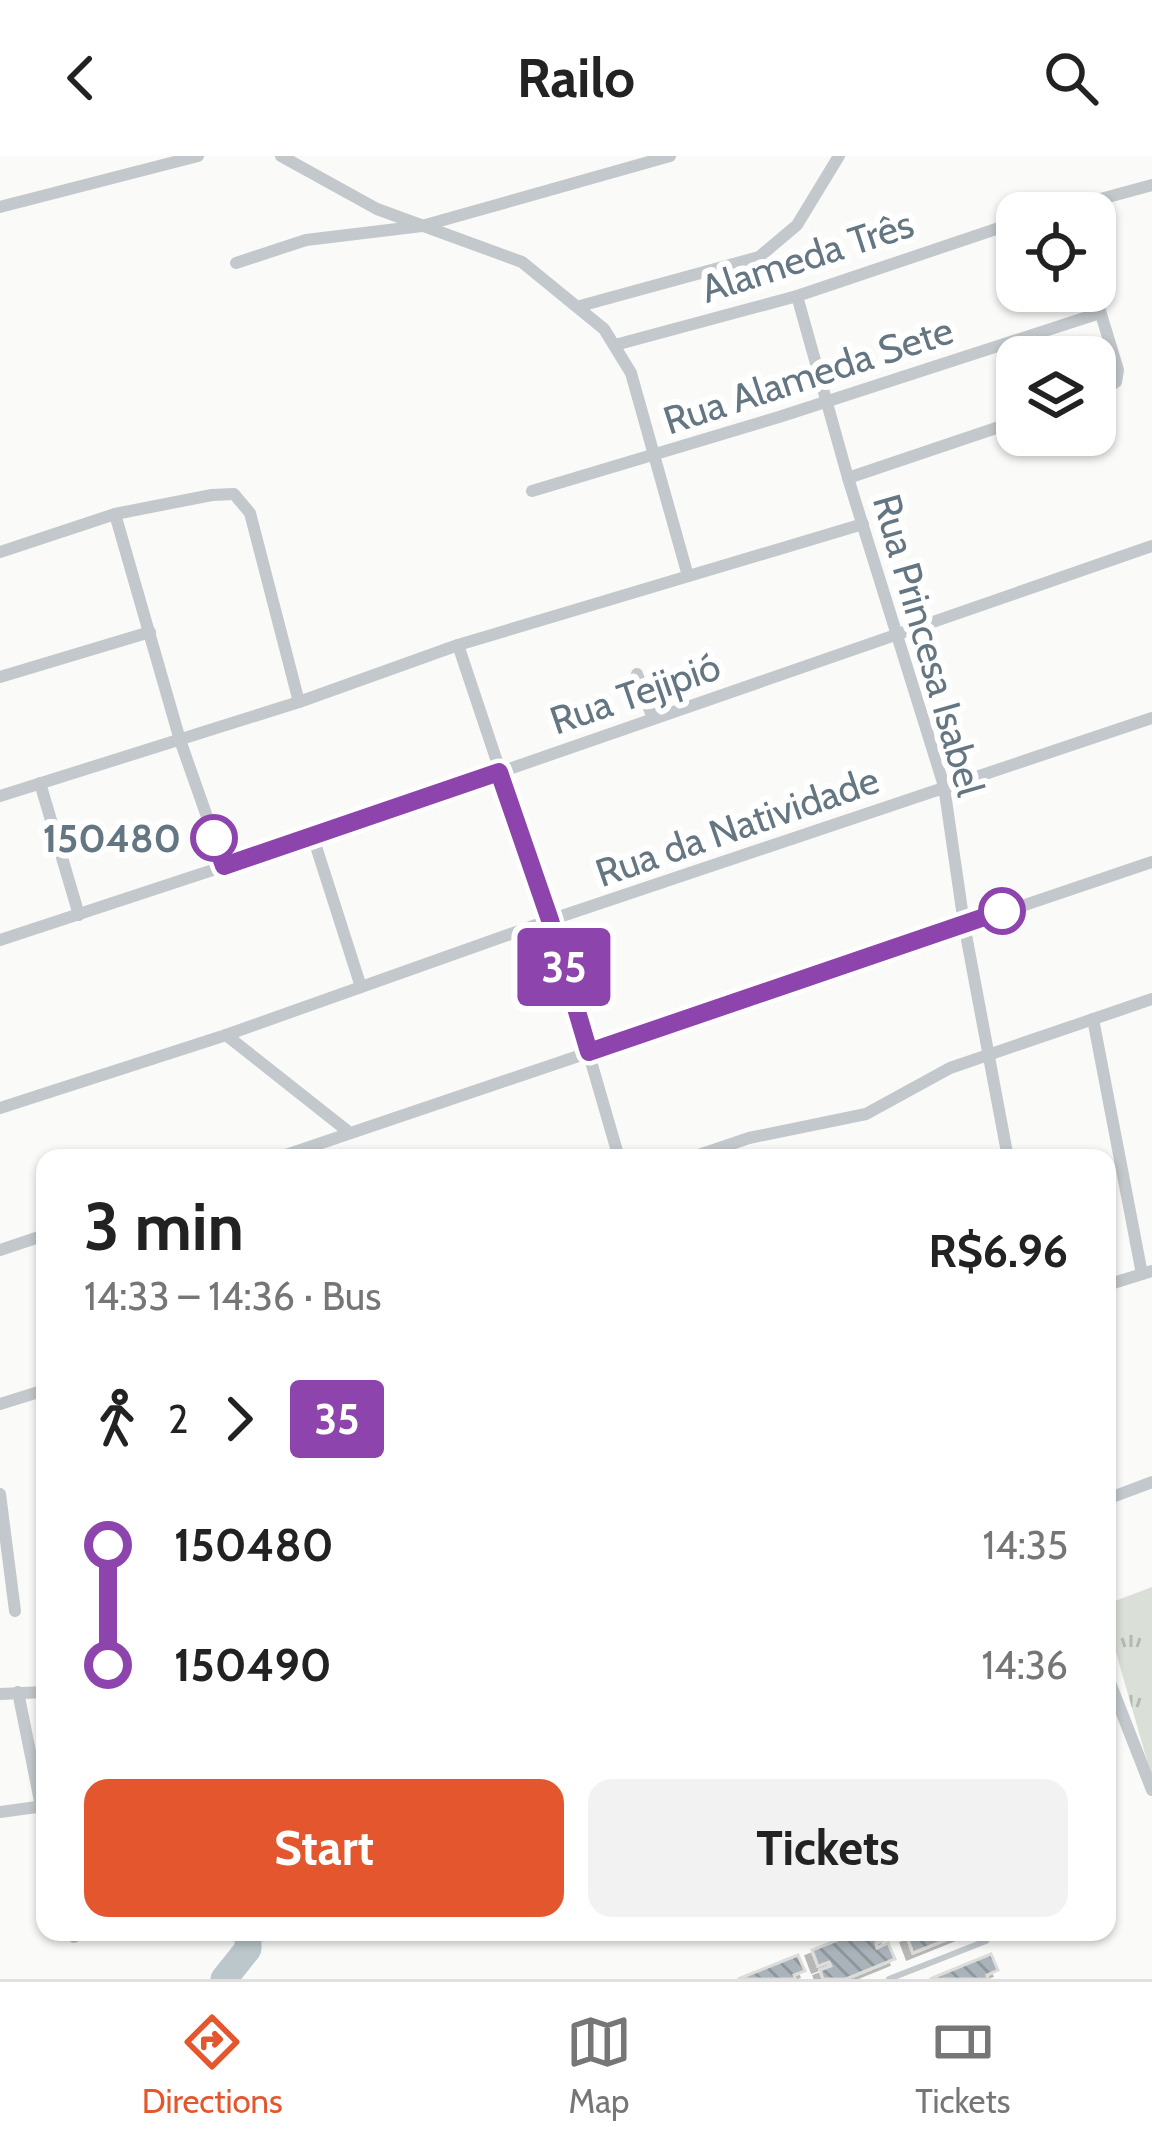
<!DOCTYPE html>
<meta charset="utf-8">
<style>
:root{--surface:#fff;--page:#f2f2f2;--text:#222;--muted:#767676;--line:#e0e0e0;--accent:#e4572e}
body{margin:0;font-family:Cabin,sans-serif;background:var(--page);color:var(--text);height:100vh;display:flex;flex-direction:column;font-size:45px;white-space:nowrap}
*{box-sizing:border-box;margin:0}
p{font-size:39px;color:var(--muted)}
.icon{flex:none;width:66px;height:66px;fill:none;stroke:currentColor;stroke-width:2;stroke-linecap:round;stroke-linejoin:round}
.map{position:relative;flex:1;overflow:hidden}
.side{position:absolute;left:36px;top:993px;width:1080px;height:792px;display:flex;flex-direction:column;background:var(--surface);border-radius:24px;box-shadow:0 3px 9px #0004}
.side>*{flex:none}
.badge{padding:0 24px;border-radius:9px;font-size:42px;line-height:78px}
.fabs{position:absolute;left:996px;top:36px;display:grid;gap:24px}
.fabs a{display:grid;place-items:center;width:120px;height:120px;border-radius:24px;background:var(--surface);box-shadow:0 3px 9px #0004;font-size:60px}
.map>.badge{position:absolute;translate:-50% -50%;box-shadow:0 0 0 6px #fff}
.legs{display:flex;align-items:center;gap:18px;height:132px;padding:0 48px;font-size:39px}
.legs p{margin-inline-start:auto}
.overview{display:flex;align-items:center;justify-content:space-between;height:204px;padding:0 48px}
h1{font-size:66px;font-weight:700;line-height:90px}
.cta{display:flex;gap:24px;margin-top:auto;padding:24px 48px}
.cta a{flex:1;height:138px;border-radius:24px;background:var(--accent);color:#fff;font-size:48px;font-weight:700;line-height:138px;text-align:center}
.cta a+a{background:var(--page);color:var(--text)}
ul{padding:0 48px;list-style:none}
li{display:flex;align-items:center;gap:42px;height:120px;font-size:45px}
li i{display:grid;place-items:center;width:18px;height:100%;margin:0 15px;background:currentColor}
li i::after{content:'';width:30px;height:30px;margin:-15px;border:9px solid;border-radius:50%;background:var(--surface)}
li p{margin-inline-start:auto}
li:first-child i{background:linear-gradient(#0000 50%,currentColor 0)}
li:last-child i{background:linear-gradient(currentColor 50%,#0000 0)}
header{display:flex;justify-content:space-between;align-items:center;height:156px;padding:0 48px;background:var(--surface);font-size:54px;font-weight:700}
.tab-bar{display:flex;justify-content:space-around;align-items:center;height:168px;border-top:3px solid var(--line);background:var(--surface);font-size:33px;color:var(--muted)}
.tab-bar a{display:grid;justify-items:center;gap:6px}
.tab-bar .active{color:var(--accent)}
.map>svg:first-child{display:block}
.grass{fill:url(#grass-tufts)}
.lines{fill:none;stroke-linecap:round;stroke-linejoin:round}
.river{stroke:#bbc7cb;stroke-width:27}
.building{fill:url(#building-back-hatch);stroke:#dcdcda;stroke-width:3;filter:url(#shadow)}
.service{stroke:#c3c8cc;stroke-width:6}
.minor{stroke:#c3c8cc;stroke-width:12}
.line-1-casing{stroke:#fff;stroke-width:27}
.line-1{stroke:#8e44ad;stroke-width:18}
.stop-1-dot{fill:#fff;stroke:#8e44ad;stroke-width:6}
.labels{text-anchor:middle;stroke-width:12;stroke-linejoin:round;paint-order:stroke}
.street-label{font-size:39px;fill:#657683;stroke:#fff}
.stop-label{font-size:39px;font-weight:bold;fill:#657683;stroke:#fff;text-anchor:end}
</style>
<header><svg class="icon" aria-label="back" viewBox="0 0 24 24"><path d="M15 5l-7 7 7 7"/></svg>Railo<svg class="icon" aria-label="search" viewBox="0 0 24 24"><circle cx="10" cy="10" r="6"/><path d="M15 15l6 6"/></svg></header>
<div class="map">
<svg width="1152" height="1823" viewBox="0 0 1152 1823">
<defs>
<pattern id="grass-tufts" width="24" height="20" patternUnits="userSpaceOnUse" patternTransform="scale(3)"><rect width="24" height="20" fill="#dadfd7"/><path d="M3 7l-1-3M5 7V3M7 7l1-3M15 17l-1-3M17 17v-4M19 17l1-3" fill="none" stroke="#b4b9b4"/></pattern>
<pattern id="building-back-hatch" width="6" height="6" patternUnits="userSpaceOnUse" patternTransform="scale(3)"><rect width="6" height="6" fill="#aab3b9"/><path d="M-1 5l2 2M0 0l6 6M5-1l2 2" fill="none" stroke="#8e969c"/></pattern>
<filter id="shadow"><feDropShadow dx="-6" dy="6" stdDeviation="0" flood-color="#0004"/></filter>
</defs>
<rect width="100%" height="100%" fill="#fafaf8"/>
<path class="grass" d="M1152,1431V1622L1107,1465V1448Z"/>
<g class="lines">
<path class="river" d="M224,1823L248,1793V1776"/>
</g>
<g class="building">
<path d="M858,1776H884L887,1783L876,1787L877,1792L888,1787L895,1803L846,1823H823L820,1814L831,1810L829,1806L818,1810L812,1794Z"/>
<path d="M918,1776H917H965L913,1797L907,1781Z"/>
<path d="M991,1798L998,1814L987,1819L988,1823H930Z"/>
<path d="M798,1799L805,1815L794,1819L795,1823H738Z"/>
</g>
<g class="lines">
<path class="service" d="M889,1823L986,1785"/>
<g class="minor">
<path d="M281,0L377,53L522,106L604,173L631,217L688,420"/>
<path d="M0,51L198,0"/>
<path d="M1049,57L1152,29"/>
<path d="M236,107L306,84L422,70L670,0"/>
<path d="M1094,135L1118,214L1116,226L1095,239"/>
<path d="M797,140L848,322L944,630L964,768L1008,1002"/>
<path d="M580,150L759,101L797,69L839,0"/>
<path d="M615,189L797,140L1017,66"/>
<path d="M848,322L1017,265"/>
<path d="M532,335L779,261L1100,157"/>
<path d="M115,358L180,584L224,709"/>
<path d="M0,396L115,358L212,339L234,338L250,357L299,546"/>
<path d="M458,489L550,764L619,1002"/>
<path d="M637,518L653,563"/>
<path d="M0,521L150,476"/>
<path d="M40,627L79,759"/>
<path d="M0,640L299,546L458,489L863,368"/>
<path d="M313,681L361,831"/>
<path d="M0,784L313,681L1152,390"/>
<path d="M1093,863L1142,1118"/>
<path d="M226,879L350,977"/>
<path d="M0,952L226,879L550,764L1152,562"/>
<path d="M277,1002L1152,706"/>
<path d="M690,1002L749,982L866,958L950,912L1152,843"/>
<path d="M0,1094L45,1079"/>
<path d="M1107,1129L1152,1115"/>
<path d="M0,1248L45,1234"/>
<path d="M0,1338L15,1455"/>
<path d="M1107,1343L1152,1326"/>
<path d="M1107,1519L1152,1634"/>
<path d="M18,1536L45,1670"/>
<path d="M0,1538L45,1536"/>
<path d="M0,1656L44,1650"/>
<path d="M72,1776L74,1781"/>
</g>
</g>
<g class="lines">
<g class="line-1-casing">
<path id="line-1" d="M214,682L224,710L499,616L550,764L589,896L1002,755"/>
</g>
<use href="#line-1" class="line-1"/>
</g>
<g class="stop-1-dot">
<circle cx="214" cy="682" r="21"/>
<circle cx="1002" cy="755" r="21"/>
</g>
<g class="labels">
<g class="street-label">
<text transform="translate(807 100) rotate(-18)" y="14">Alameda Três</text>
<text transform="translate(808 219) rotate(-18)" y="14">Rua Alameda Sete</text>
<text transform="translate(929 489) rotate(74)" y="14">Rua Princesa Isabel</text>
<text transform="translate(635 537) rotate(-19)" y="14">Rua Tejipió</text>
<text transform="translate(737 670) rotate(-19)" y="14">Rua da Natividade</text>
</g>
<g class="stop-label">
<text x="181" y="696">150480</text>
</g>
</g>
</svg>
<div class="fabs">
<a><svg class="icon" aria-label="locate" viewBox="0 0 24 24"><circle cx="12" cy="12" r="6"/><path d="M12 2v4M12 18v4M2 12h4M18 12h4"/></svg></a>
<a><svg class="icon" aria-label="layers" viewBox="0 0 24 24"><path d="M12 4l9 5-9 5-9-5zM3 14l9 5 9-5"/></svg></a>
</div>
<b class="badge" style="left:564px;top:811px;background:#8e44ad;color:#fff">35</b>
<section class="side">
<div class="overview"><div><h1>3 min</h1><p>14:33 – 14:36 · Bus</p></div><b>R$6.96</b></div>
<div class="legs"><svg class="icon" aria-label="walk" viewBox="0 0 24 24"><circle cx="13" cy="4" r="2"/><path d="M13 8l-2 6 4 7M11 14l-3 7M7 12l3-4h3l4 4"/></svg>2<svg class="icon" aria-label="forward" viewBox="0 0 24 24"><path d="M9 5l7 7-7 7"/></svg><b class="badge" style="background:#8e44ad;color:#fff">35</b></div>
<ul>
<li><i style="color:#8e44ad"></i><b>150480</b><p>14:35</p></li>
<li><i style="color:#8e44ad"></i><b>150490</b><p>14:36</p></li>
</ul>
<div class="cta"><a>Start</a><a>Tickets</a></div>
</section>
</div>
<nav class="tab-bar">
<a class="active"><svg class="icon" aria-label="directions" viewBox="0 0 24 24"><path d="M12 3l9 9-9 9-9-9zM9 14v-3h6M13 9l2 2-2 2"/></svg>Directions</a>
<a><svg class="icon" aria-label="map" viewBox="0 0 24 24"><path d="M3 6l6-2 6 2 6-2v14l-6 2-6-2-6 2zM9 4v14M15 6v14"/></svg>Map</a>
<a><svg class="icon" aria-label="tickets" viewBox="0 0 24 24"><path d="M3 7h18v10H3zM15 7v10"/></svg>Tickets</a>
</nav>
